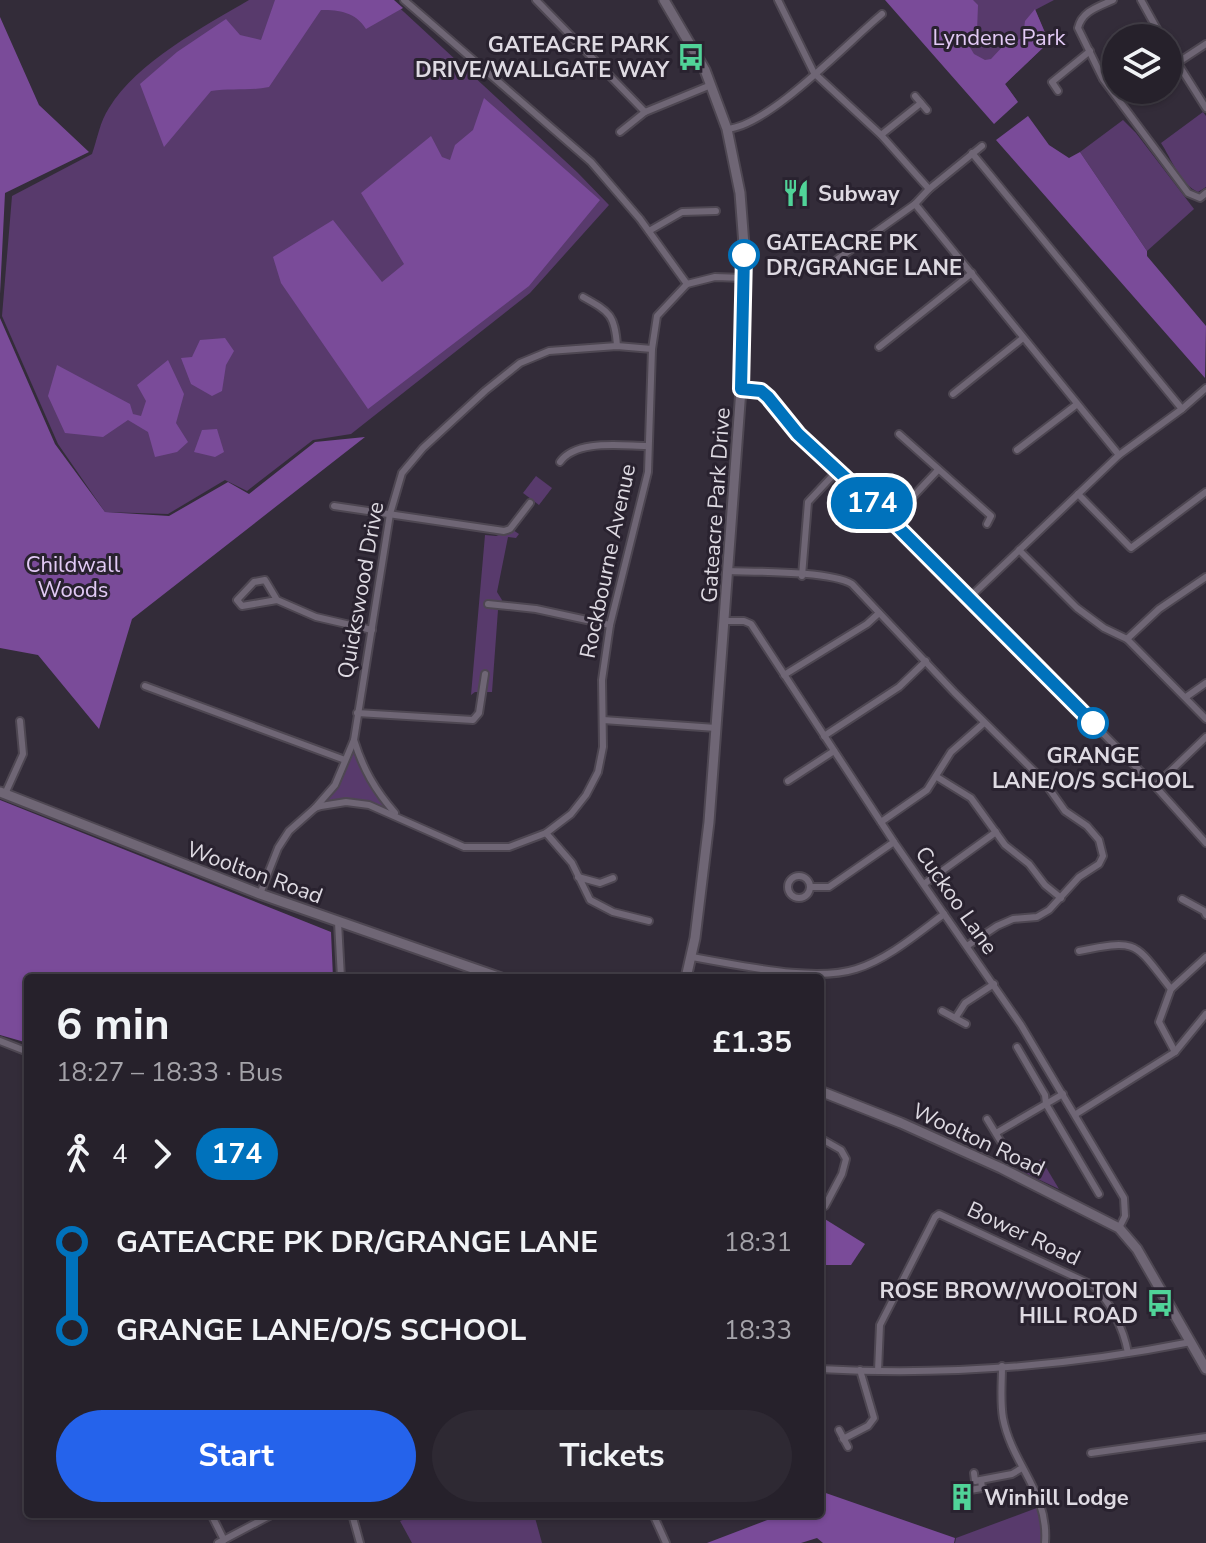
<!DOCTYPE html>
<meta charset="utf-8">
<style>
:root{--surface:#26212b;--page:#2e2933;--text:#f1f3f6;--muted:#a4a3a9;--line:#423e47;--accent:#2563eb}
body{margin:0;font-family:"Nunito Sans",sans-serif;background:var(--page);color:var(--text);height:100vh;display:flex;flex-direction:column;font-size:30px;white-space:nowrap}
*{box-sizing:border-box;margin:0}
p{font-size:26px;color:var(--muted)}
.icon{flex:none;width:44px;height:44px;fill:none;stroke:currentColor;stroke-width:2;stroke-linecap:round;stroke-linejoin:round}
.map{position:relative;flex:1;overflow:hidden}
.side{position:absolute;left:24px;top:974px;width:800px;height:544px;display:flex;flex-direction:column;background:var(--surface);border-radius:8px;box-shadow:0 2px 6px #0004,0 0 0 2px var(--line)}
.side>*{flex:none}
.badge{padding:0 16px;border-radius:26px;font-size:28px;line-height:52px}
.fabs{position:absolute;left:1102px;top:24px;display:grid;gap:16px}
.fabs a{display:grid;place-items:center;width:80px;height:80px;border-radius:50%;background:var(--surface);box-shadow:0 2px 6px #0004,0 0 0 2px var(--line);font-size:40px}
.map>.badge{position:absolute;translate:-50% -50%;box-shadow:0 0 0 4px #fff}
.legs{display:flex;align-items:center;gap:12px;height:88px;padding:0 32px;font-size:26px}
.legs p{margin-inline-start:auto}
.head{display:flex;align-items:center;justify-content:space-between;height:136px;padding:0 32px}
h1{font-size:44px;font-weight:700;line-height:60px}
.primary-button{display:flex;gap:16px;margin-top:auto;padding:16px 32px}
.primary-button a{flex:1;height:92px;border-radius:48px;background:var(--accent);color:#fff;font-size:32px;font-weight:700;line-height:92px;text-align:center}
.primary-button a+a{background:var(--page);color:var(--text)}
ul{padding:0 32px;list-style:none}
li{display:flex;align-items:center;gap:28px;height:88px;font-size:30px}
li i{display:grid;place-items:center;width:12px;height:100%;margin:0 10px;background:currentColor}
li i::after{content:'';width:20px;height:20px;margin:-10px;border:6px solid;border-radius:50%;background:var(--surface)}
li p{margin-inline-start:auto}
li:first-child i{background:linear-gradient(#0000 50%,currentColor 0)}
li:last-child i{background:linear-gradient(currentColor 50%,#0000 0)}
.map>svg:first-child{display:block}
.green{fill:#583a6c}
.forest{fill:#7a4b99}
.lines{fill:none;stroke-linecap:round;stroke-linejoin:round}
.street-casing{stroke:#4e4752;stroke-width:10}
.secondary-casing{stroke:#4e4752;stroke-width:13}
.street{stroke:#6f6675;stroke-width:6}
.secondary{stroke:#6f6675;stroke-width:9}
.line-1-casing{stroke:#fff;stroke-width:18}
.line-1{stroke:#0072bc;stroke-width:12}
.stop-1-dot{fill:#fff;stroke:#0072bc;stroke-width:4}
.labels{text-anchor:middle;stroke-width:6;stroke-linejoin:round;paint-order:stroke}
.park-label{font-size:22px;fill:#e2caf5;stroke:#29222f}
.poi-label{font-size:22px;font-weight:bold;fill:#dedae2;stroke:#29222f;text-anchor:end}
.stop-label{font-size:22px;font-weight:bold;fill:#dedae2;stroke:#29222f;text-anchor:start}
.street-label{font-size:22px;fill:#dedae2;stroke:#29222f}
</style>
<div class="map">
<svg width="1206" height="1543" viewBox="0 0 1206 1543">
<rect width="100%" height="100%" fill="#332c39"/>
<g class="green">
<path d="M249,0H391L577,172L609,205L530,293L351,434L313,440L247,491L225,480L168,514L105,512L58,444L2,316L12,196L92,154C97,140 100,121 109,108C137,62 203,27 249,0Z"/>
<path d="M920,0H1054L1035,10L1049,42L1005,84L1018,102Z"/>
<path d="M1203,112L1206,116V187L1198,192C1180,184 1171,158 1161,143Z"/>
<path d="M1123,120L1136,133L1194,209L1147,251L1080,152Z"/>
<path d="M536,476L552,488L539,505L523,493Z"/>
<path d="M513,530L519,534L516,538L508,537L497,592L502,600L498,610L492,692H475L471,695L485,535L496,536Z"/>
<path d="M355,743L371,781L395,814L356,806L322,807Z"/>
<path d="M1041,1159L1059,1189L1019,1170Z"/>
<path d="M1042,1506L1045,1543H955L956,1538Z"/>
<path d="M417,1514H534L542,1543H412L400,1521Z"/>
</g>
<g class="forest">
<path d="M275,0H394L403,8L366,29C355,12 340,10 321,10L269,87C249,91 231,88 211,91L164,147L140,84L177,52L226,19L240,35L261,40Z"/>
<path d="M885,0H973L978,5L977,31L968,44L974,54L985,60L991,59L1004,45L1023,38L1025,21L1035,9L1049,42L1005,84L1018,102L994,124Z"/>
<path d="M0,17L39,105L89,152L5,193L0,294Z"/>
<path d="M484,98L600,200L529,286L368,409L281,283L273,257L333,220L382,282L404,264L361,193L431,136L442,157L450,160L455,145L473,130Z"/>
<path d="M1028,116L1049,145L1069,158L1080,152L1147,251V256L1206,326L1205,378L996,140Z"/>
<path d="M0,318L55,444L105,512L169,516L228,482L249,494L315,442L365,437L132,619L99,729L38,655L0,648Z"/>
<path d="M225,338L234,351L226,365L222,391L212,396L191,384L181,358L192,357L200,340Z"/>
<path d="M168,360L184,394L176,423L188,442L177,452L155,457L148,432L128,420L103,437L65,433L48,396L57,365L130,404L133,414L141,416L146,401L137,385Z"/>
<path d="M217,429L224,452L215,457L194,452L202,430Z"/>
<path d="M0,800L331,932L333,978H28V1043L0,1035Z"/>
<path d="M820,1216L865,1244L851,1265H820Z"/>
<path d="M820,1491L955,1538L954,1543H823L817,1538L801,1543H707L783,1514H820Z"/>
</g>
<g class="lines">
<g class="street-casing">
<g id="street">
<path d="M404,0L591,162L640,219L687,284"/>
<path d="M536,0L645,112L711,85"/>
<path d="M778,0L814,73L881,135L929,189"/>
<path d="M1113,0C1098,7 1082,11 1078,28L1103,79L1188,193L1200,198L1206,193"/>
<path d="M1141,0L1162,38"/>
<path d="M1168,48L1206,108"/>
<path d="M1177,63L1206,44"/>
<path d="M1058,91L1052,82L1090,51"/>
<path d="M915,96L927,110"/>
<path d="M727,129C769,126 847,43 882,14"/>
<path d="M620,132L645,112"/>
<path d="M881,135L921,103"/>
<path d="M972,153L1182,409"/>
<path d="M915,204L1119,455"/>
<path d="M649,231L682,212L716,211"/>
<path d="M835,261L915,204L929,189L982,146"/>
<path d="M583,297C610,312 615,315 617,346"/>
<path d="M879,347L972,273"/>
<path d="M741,389L761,391L768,397L798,434L891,520L969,598L1155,786L1206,843"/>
<path d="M953,394L1023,338"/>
<path d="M899,434L991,516L987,524"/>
<path d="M1017,450L1076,405"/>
<path d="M560,462C576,439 622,446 647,446"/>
<path d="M1078,494L1131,548L1206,492"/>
<path d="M334,506L504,531L510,529L530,503"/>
<path d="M891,520L938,470"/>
<path d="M1019,550L1077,608L1104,628L1127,639L1206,719"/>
<path d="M728,571C757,572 830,571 852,584L954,692L1043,780L1065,811L1087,826L1099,840L1103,856L1099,864L1079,877L1049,910L1037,917L1013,919L997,926L967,946"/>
<path d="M802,576L808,502L837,471"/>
<path d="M969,598L1119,455L1182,409L1206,388"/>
<path d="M277,600L265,580L254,582L237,600L242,606L277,600L316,617L372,630"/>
<path d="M488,604L536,609L610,625"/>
<path d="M724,621H744L751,624L894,842L1021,1025L1124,1198L1125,1216L1119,1228"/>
<path d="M1127,639L1159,609L1206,577"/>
<path d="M784,675L867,624L879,613"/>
<path d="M145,686L345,760"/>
<path d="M1186,697L1206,683"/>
<path d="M357,713L473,720L479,713L485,674"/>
<path d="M603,720L716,728"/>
<path d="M824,736L899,687L926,661"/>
<path d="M354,740C363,769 375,790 395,813"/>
<path d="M937,777L971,798L1005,845L1029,864L1045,885L1061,898"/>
<path d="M788,781L834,751"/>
<path d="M1155,786L1206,737"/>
<path d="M5,794L23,754L20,721"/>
<path d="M315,808L335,785L354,740L390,514L402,473L423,448L485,391L520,363L549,351L617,346L652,349"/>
<path d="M881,822L927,790L951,752L984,723"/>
<path d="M546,833L572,863L590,900L613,912L649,921"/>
<circle cx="799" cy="887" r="11"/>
<path d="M578,877L600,883L613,878"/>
<path d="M924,884L996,832"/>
<path d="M810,887H829L894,842"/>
<path d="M260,894L278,848L289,831L315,808L321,806L346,802L369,805L464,847H509L546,833L571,814L586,795L598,772L603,747L602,680L610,625L648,472L652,349L657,316L687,284L715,277L744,278"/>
<path d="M1182,899L1204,911L1206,915"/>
<path d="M338,922L341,978"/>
<path d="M1079,951C1139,939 1134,942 1171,989"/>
<path d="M691,957C737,964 812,983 856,969C888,959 917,934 944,914"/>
<path d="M942,1011L966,1024"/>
<path d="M956,1017L965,1003L994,984"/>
<path d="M0,1041L28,1052"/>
<path d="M1017,1047L1045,1095L1046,1104L1099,1194"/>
<path d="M1175,1052L1159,1022L1171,989L1206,957"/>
<path d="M1076,1114L1175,1052L1206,1014"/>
<path d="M987,1119L1001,1142"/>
<path d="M996,1133L1063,1094"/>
<path d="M820,1138L841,1150L846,1159L842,1174L825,1206"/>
<path d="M1002,1366C1002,1383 1000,1401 1003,1418C1012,1465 1049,1492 1045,1543"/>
<path d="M820,1369C943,1376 1070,1366 1191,1342"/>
<path d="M878,1371L880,1325L935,1217L939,1214L1092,1285C1110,1300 1124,1330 1128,1353"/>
<path d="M839,1430L848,1447"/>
<path d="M843,1439L868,1426L874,1418L860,1370"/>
<path d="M1091,1453L1206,1437"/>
<path d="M974,1473L975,1481L1012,1474L1022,1468"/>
<path d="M964,1491L982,1488L981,1480"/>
<path d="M211,1514L224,1540"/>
<path d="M352,1514L360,1543"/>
<path d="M653,1514L666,1543"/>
<path d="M218,1543L273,1514"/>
</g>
</g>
<g class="secondary-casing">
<g id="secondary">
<path d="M664,0L705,70L727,129L740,193L744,245L741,389L709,822L695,938L686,978"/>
<path d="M0,792L260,894L501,978"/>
<path d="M820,1091L901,1123L1001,1168L1119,1228L1137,1249L1206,1369"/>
</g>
</g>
<use href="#street" class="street"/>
<use href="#secondary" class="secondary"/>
</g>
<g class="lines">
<g class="line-1-casing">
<path id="line-1" d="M744,255L741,389L761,391L768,397L798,434L891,520L1093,723"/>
</g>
<use href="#line-1" class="line-1"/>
</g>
<defs>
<g id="bus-bare" transform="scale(2.16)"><path d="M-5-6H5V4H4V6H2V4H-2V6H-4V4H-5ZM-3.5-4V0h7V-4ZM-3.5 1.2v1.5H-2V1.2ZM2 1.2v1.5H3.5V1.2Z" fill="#50d398" stroke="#29222f" stroke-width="2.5" paint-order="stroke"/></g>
<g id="restaurant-bare" transform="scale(2.16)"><path d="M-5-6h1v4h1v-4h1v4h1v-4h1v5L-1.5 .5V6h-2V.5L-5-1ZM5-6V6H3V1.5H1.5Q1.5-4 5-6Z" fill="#50d398" stroke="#29222f" stroke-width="2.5" paint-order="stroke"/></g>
<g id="building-bare" transform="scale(2.16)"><path d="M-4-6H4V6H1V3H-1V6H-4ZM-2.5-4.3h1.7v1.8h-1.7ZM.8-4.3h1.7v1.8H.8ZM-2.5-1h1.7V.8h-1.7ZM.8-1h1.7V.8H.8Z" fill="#50d398" stroke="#29222f" stroke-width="2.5" paint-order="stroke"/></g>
</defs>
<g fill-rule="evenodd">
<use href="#bus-bare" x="691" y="57"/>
<use href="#restaurant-bare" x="796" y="193"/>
<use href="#bus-bare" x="1160" y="1303"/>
<use href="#building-bare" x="962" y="1497"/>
</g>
<g class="stop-1-dot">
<circle cx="744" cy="255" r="14"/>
<circle cx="1093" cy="723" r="14"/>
</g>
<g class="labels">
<g class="park-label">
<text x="999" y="45">Lyndene Park</text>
<text x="73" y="572">Childwall<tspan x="73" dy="25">Woods</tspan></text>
</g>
<g class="poi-label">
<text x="669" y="52">GATEACRE PARK<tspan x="669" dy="25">DRIVE/WALLGATE WAY</tspan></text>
<text x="818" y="201" text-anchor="start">Subway</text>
<text x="1138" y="1298">ROSE BROW/WOOLTON<tspan x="1138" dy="25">HILL ROAD</tspan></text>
<text x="984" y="1505" text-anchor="start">Winhill Lodge</text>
</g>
<g class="stop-label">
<text x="766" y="250">GATEACRE PK<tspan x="766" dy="25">DR/GRANGE LANE</tspan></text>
<text x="1093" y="763" text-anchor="middle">GRANGE<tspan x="1093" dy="25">LANE/O/S SCHOOL</tspan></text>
</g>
<g class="street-label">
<text transform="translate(715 505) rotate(-86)" y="8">Gateacre Park Drive</text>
<text transform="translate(607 561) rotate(-78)" y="8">Rockbourne Avenue</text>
<text transform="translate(360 590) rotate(-80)" y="8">Quickswood Drive</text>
<text transform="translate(255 872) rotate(20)" y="8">Woolton Road</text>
<text transform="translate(957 900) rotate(55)" y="8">Cuckoo Lane</text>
<text transform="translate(979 1139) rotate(25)" y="8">Woolton Road</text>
<text transform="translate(1024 1233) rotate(25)" y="8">Bower Road</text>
</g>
</g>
</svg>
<div class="fabs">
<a><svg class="icon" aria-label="layers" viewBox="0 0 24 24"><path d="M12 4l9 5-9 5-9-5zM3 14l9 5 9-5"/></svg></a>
</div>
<b class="badge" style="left:872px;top:503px;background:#0072bc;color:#fff">174</b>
<section class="side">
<div class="head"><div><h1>6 min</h1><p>18:27 – 18:33 · Bus</p></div><b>£1.35</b></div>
<div class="legs"><svg class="icon" aria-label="walk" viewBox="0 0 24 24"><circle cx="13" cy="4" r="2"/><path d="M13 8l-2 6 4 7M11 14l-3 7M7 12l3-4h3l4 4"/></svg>4<svg class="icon" aria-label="forward" viewBox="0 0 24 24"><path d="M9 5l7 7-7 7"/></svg><b class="badge" style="background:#0072bc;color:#fff">174</b></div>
<ul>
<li><i style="color:#0072bc"></i><b>GATEACRE PK DR/GRANGE LANE</b><p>18:31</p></li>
<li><i style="color:#0072bc"></i><b>GRANGE LANE/O/S SCHOOL</b><p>18:33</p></li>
</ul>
<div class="primary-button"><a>Start</a><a>Tickets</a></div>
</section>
</div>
